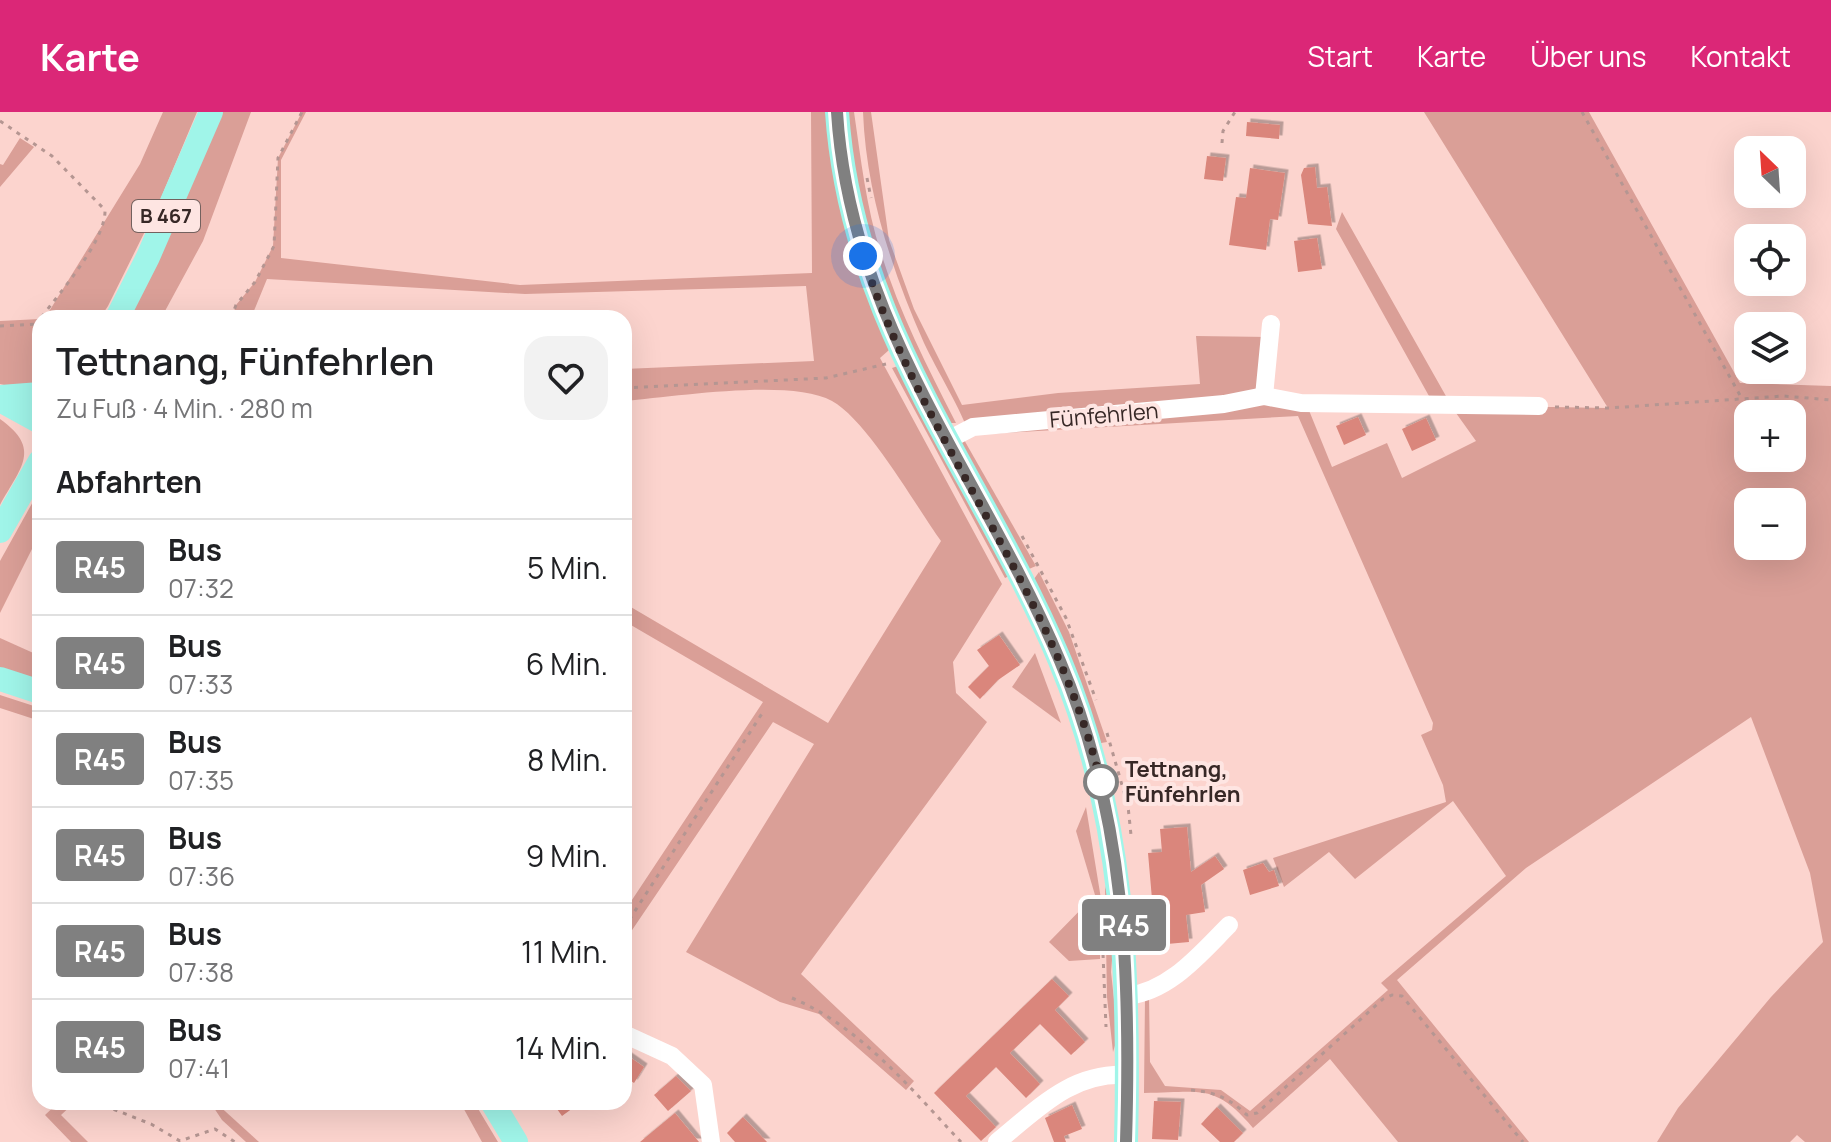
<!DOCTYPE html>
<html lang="de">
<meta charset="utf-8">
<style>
:root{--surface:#fff;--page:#f2f2f2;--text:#202124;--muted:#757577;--line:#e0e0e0;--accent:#db2777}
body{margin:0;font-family:Manrope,sans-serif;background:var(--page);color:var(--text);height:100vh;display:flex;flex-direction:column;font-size:30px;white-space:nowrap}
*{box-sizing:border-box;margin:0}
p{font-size:26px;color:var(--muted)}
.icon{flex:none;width:44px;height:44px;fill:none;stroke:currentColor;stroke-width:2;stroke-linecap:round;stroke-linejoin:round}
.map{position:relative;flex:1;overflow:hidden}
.sheet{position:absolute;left:32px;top:198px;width:600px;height:800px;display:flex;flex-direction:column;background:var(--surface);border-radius:24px;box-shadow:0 8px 32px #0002}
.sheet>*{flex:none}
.badge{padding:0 16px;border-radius:6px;font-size:28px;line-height:52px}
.needle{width:52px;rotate:335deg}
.buttons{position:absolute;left:1734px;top:24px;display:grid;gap:16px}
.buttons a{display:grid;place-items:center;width:72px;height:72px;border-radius:16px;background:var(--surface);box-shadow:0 8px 32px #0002;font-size:40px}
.you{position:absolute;width:40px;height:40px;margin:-20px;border:6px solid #fff;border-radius:50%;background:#1a73e8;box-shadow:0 0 0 12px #1a73e833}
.map>.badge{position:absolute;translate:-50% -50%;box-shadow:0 0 0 4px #fff}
h2{padding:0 24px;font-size:30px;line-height:72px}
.round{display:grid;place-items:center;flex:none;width:84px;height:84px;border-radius:24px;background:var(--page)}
.head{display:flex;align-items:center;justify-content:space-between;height:136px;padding:0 24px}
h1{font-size:38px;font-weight:600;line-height:60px}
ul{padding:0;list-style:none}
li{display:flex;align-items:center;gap:24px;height:96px;padding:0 24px;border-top:2px solid var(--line)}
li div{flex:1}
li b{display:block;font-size:30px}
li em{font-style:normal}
li .badge{min-width:88px;font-weight:700;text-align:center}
header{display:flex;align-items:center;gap:48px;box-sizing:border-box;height:112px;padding:0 40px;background:var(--accent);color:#fff}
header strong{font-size:38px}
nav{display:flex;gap:44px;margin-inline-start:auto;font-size:28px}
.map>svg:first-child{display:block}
.green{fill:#da9f97;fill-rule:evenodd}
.building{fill:#da867b;filter:url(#shadow)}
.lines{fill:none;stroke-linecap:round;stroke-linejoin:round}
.path{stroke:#b59692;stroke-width:3;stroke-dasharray:4 6;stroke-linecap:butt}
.minor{stroke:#fff;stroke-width:18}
.major{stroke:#a0f5e9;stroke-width:24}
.line-casing{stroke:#fff;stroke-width:18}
.line{stroke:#808080;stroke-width:12}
.walk{stroke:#372826;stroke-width:8;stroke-dasharray:0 14.4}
.stop-dot{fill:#fff;stroke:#808080;stroke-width:4}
.labels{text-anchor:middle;stroke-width:8;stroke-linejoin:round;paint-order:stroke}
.shield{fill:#fee5e2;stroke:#73615e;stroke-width:2}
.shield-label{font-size:20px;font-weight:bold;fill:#372826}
.street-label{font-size:22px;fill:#372826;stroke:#fee5e2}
.stop-label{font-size:22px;font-weight:bold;fill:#372826;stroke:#fee5e2;text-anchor:start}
</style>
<header>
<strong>Karte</strong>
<nav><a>Start</a><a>Karte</a><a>Über uns</a><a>Kontakt</a></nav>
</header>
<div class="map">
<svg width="1831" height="1030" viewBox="0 0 1831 1030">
<defs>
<filter id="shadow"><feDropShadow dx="3.5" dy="-3.5" stdDeviation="0" flood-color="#0004"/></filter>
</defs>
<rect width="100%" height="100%" fill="#fcd4ce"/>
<g class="green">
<path d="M163,0H197L158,93L108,194L100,206H45L140,52Z"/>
<path d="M218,0H251L203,129L165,199L177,206H129Z"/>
<path d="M302,0H306L281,48V146L520,173L812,161L811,0H829L889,238L880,246L1002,472L953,550L956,581L987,610L801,862L914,969L906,978L819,902L780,890L686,840L814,632L773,610L624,830V800L763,590L624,509V491L828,611L941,429C915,393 868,309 832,289C790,266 675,285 624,289V257L814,249L806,174L525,182L267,167L251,206H232L236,193L255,170L273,134L278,46Z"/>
<path d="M847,0H854C861,47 866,95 881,141C899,200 928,256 956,311H948L886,183L855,65Z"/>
<path d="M863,0H871L889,128L914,197L962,293L1058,281L1200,272L1196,224L1269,225L1264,284L1306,291L1332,355L1387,331L1402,366L1476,329L1451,294L1434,293L1336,117L1342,100L1451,293L1608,296L1424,0H1589L1740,271L1831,274V1030H1805L1797,1023L1790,1030H1657L1678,996L1771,885L1823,830L1810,761L1751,605L1526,756L1397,868L1529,1030H1398L1330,947L1253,1016C1214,970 1200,981 1144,981L1145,885L1149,884L1150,950L1165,974L1221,978L1250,999L1388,878L1381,871L1506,764L1453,689L1355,767L1329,740L1284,775L1273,746L1446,690L1443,673L1421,623L1432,618L1433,611L1298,304L969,323C964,302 936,257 924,231C892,159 866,80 863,0ZM1748,302H1792V346H1748ZM1748,390H1792V434H1748Z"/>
<path d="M20,26L34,35L0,75V52L3,53Z"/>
<path d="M40,207V276L24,278L0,272V209Z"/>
<path d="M898,254L1011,463L1005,466L892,256Z"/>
<path d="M0,307C42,337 21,355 0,393Z"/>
<path d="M963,326L1036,454L1029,457L958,330Z"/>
<path d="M40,377V421L0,501V449Z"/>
<path d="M1039,460L1069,520L1107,630L1101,631L1065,536L1034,467Z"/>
<path d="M0,526L40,544V572L0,559Z"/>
<path d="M1035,541L1061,611L1012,575Z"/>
<path d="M0,583L40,596V609L0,596Z"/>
<path d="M1086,695L1101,787L1100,847L1069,849L1049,830L1095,783L1076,719Z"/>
<path d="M1105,774L1115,810L1111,860L1118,924L1113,940L1107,885Z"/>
<path d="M59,990H75L61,1003L88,1030H71L45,1003Z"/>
<path d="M210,990H215L259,1030H246L222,1008Z"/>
<path d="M460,990H474L498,1030H482Z"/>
</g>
<g class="building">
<path d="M1247,10L1280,13L1279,27L1246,24Z"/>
<path d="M1207,44L1226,46L1223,69L1204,67Z"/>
<path d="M1315,55L1317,76L1327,75L1332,114L1308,112L1301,63L1304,56Z"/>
<path d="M1250,56L1285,61L1278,108L1270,107L1266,138L1229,133L1236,85L1246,86Z"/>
<path d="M1317,126L1322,157L1298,160L1294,129Z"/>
<path d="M1358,305L1366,323L1344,333L1336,314Z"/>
<path d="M1426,306L1436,328L1412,339L1402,317Z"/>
<path d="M999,523L1020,553L998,568L980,587L968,575L989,554L977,538Z"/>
<path d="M1187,715L1191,760L1215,744L1224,757L1201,773L1205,800L1186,803L1189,830L1156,833L1148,741L1162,740L1160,717Z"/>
<path d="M1263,751L1269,760L1274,758L1279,774L1250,783L1243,758Z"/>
<path d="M1052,867L1069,884L1055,898L1085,930L1071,943L1040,912L1010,941L1040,972L1026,986L996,955L966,984L996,1015L981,1029L934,981Z"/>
<path d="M624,941L644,955L634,971L624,964Z"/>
<path d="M676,964L691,979L668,999L654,983Z"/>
<path d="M1154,989L1181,990L1178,1028L1152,1027Z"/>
<path d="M552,990H581L562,1004Z"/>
<path d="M1072,993L1082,1017L1064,1024L1066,1030H1054L1045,1006Z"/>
<path d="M1217,995L1243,1021L1234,1030H1220L1201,1012Z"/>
<path d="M675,1001L699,1030H640Z"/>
<path d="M743,1005L767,1030H735L727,1021Z"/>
</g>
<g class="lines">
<g class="path">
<path d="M1582,0L1741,285"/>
<path d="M0,9L52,44L105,98C106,129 59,181 41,206"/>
<path d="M1222,31L1223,19L1235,0"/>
<path d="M867,66L871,86"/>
<path d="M231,206L236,193L255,170L274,134L278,46L302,0"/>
<path d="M0,214L40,212"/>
<path d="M624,276L826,266L886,252"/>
<path d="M1555,295L1609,296L1784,284L1831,288"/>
<path d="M1022,424L1066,506L1096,588"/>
<path d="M1107,621L1128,694L1131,723"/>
<path d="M624,816L763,600"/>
<path d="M1103,842L1106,915"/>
<path d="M792,886C861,915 911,977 961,1030"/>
<path d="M1191,978C1215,980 1229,986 1247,1003L1257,1001L1383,887L1392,883L1402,884L1523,1030"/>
<path d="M95,990L151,1012L180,1029L215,1017L235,1030"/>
</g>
<g class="minor">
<path d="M1264,284L1271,212"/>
<path d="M946,329L973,315L1224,292L1264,284L1301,291L1539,294"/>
<path d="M1127,884C1170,879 1200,842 1229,813"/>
<path d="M624,922L672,944L703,973L711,1030"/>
<path d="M997,1030C1038,997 1071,960 1127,963"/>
</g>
<g class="major">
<path d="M837,0C852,218 980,358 1060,549C1125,704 1130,865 1126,1030"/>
<path d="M117,206L148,145L211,0"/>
<path d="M0,285L40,282"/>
<path d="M0,288L40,310"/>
<path d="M0,419L40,349"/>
<path d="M0,567L40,580"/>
<path d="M492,990L516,1030"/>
</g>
</g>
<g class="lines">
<g class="line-casing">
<path id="line" d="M837,0C850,213 981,361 1060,549C1126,704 1131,865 1126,1030"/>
</g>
<use href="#line" class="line"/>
<path class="walk" d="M863,144C922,331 1058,483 1102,676L1101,670"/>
</g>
<circle class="stop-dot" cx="1101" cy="670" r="16"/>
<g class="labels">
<rect class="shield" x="132" y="88" width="68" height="32" rx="6"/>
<g class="shield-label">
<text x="166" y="111">B 467</text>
</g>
<g class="street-label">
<text transform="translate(1104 303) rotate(-5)" y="8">Fünfehrlen</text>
</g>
<g class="stop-label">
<text x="1125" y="665">Tettnang,<tspan x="1125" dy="25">Fünfehrlen</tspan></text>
</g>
</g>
</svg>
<div class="buttons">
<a><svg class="needle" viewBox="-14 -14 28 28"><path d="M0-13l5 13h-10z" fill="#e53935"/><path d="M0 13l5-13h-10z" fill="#757577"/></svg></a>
<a><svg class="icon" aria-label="locate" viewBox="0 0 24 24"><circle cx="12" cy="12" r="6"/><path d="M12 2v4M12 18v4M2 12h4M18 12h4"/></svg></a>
<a><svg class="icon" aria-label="layers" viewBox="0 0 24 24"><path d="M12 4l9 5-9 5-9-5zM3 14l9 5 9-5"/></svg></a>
<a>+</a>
<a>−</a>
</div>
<div class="you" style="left:863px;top:144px"></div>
<b class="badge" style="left:1124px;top:813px;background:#808080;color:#fff">R45</b>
<section class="sheet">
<div class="head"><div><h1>Tettnang, Fünfehrlen</h1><p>Zu Fuß · 4 Min. · 280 m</p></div><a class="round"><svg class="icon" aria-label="heart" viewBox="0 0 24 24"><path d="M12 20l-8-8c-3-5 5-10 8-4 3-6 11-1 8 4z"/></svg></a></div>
<h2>Abfahrten</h2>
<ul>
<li><span class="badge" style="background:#808080;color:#fff">R45</span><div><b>Bus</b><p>07:32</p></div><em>5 Min.</em></li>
<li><span class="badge" style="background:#808080;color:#fff">R45</span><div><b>Bus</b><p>07:33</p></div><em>6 Min.</em></li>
<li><span class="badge" style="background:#808080;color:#fff">R45</span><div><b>Bus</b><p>07:35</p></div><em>8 Min.</em></li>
<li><span class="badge" style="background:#808080;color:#fff">R45</span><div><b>Bus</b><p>07:36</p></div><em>9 Min.</em></li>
<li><span class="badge" style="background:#808080;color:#fff">R45</span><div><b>Bus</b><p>07:38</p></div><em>11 Min.</em></li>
<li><span class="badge" style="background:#808080;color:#fff">R45</span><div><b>Bus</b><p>07:41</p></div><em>14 Min.</em></li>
</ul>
</section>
</div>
